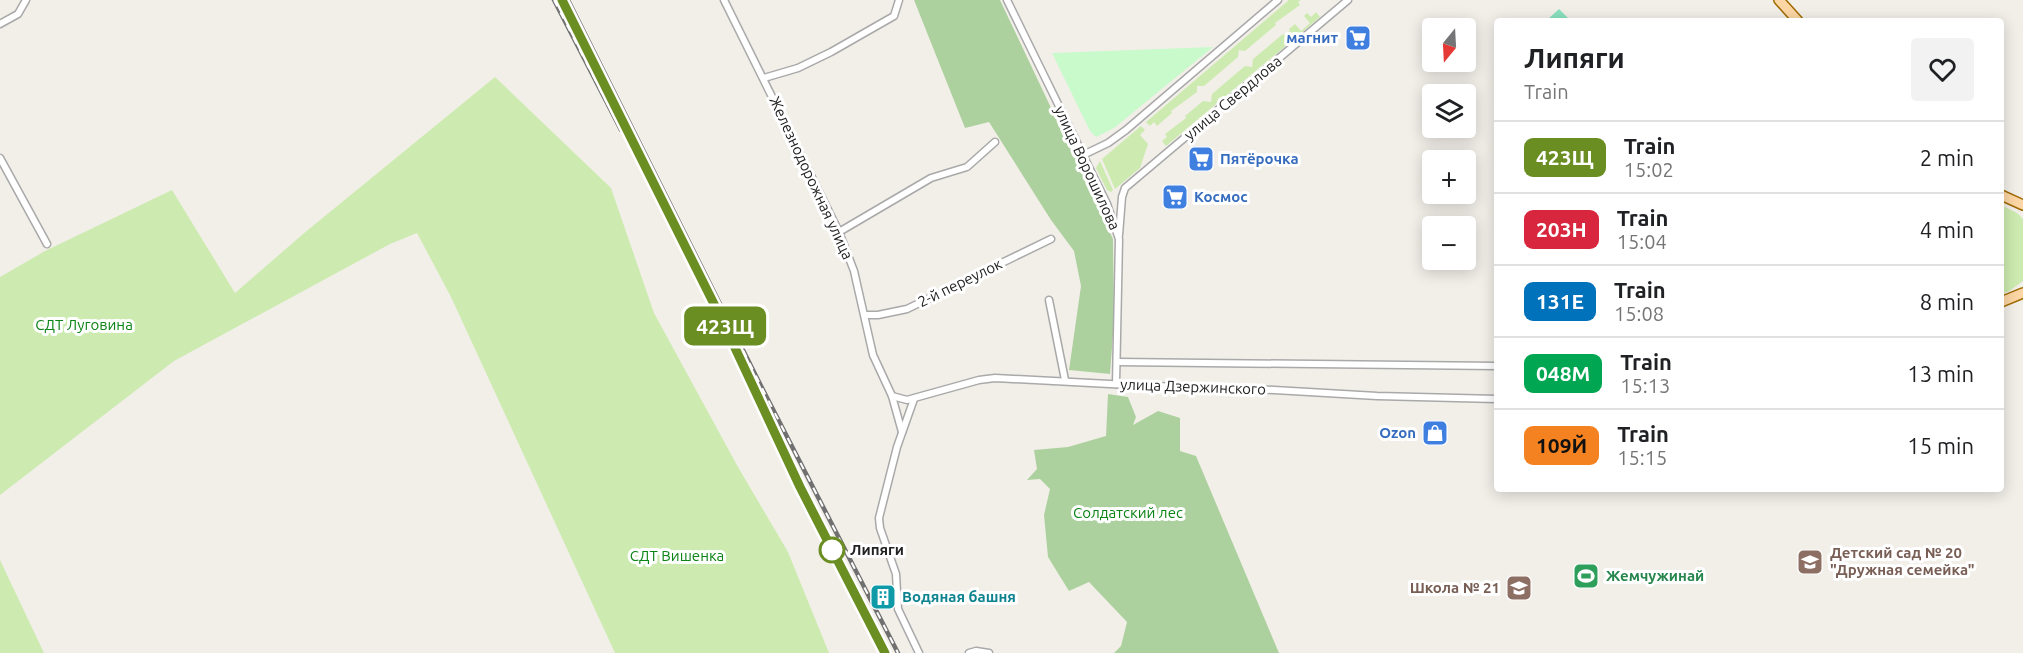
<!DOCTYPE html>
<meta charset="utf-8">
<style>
:root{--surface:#fff;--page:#f2f2f2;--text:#202124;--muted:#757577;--line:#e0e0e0}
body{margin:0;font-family:Ubuntu,sans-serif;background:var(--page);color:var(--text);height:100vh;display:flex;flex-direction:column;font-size:22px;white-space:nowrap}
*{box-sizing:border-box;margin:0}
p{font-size:20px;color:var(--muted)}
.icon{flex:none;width:33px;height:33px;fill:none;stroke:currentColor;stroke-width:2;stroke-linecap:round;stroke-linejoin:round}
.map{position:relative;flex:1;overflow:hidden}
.drawer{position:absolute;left:1494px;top:18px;width:510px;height:474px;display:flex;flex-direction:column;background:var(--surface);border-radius:6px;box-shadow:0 3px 15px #0003}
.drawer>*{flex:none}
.badge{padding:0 12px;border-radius:9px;font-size:21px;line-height:39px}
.needle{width:39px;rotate:198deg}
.controls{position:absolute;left:1422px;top:18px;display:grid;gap:12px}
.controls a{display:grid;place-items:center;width:54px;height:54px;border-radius:6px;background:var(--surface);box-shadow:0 3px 15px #0003;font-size:30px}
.map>.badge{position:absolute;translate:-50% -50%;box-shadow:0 0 0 3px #fff}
.round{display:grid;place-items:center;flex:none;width:63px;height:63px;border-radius:6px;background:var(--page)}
.summary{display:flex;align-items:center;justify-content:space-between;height:102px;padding:0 30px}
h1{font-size:28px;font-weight:700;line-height:45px}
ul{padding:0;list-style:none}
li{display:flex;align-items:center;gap:18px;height:72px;padding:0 30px;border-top:2px solid var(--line)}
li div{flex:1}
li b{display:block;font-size:22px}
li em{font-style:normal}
li .badge{min-width:66px;font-weight:700;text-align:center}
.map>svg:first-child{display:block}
.grass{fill:#cdebb0}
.forest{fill:#add19e}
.park{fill:#c8facc}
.pitch{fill:#88e0be}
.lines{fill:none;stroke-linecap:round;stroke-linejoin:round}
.minor-casing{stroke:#a9a9a9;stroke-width:9}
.primary-casing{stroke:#a06b00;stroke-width:12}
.minor{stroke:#fff;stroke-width:6}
.primary{stroke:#fcd6a4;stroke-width:9}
.rail-casing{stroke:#707070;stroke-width:4.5}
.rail{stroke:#fff;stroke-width:2;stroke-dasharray:7;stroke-linecap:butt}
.line-casing{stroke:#fff;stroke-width:14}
.line{stroke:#6b8e23;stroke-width:9}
.stop-dot{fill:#fff;stroke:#6b8e23;stroke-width:3}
.labels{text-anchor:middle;stroke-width:6;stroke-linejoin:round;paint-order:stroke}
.shop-label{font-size:15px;font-weight:bold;fill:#366cbe;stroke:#fff;text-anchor:end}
.street-label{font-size:15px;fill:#222;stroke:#fff}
.park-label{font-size:15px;fill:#0c8416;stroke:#fff}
.stop-label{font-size:15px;font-weight:bold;fill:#222;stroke:#fff;text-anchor:start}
.education-label{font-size:15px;font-weight:bold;fill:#785e54;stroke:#fff;text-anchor:start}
.leisure-label{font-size:15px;font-weight:bold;fill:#27864d;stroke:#fff;text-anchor:start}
.culture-label{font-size:15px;font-weight:bold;fill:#0d838f;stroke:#fff;text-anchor:start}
</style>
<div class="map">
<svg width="2023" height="653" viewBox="0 0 2023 653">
<rect width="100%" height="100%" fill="#f2efe9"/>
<g class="grass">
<path d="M1289,0H1301L1298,2L1300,5L1275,23L1276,25L1245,51L1239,50L1238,57L1204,86H1197V92L1171,111L1172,113L1157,126L1154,122L1150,126L1146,122Z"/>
<path d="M1316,12L1320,17L1166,146L1162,141L1167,137L1165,134L1186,118L1185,116L1203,101L1211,102L1212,94L1245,66L1252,67L1253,59L1283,34L1285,35L1290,31L1289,29L1295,24L1301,31L1310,23L1304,16L1307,13L1311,17Z"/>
<path d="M495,77L611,188L654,313L738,467L788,552L829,653H615L451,297L417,233L390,244L174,361L0,495V277L45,251L172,190L235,293L303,234Z"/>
<path d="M1141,126L1145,130L1140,135L1148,144L1140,168L1115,189L1102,159Z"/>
<path d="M1100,161L1113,190L1111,192L1107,190L1096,168Z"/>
<path d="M2001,205L2017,213L2023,219V281L2008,292L2001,293Z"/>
<path d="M0,560L44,653H0Z"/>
</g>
<g class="forest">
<path d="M914,0H1000L1113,239L1114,321L1110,374L1069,370L1081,286L1074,251L1051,220L989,122L965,128Z"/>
<path d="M1108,394L1128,397L1136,417L1133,425L1158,411L1180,418V451L1196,456L1279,653H1114L1121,646L1127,622L1089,582L1069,591L1048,557L1044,515L1050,489L1040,479L1027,480L1037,469L1034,450L1068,447L1106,436Z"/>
</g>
<path class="park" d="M1213,47L1114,128L1096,137L1090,131L1052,53Z"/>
<path class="pitch" d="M1559,9L1571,21H1546Z"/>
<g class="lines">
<g class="minor-casing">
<g id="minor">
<path d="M724,0L839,232L854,271L873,355L892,396L902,432"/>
<path d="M1007,0L1107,204L1119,239L1116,384"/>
<path d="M0,24L18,14L26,0"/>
<path d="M764,78L798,68L831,52L894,16L899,0"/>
<path d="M1083,155L1108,143L1126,130L1278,0"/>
<path d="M0,158L47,244"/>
<path d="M839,232L931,178L967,167L995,142"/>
<path d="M1119,235L1122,197L1125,188L1348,0"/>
<path d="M1049,300L1065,380"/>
<path d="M865,315H878L907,309L1051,239"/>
<path d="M1117,362L1497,366"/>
<path d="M892,396L907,400L979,380L995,378L1147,386L1239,388L1377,396L1497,399"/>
<path d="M914,399L897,447L879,518L880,528L896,574L898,609L919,653"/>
<path d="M969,653L976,651L989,653"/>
</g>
</g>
<g class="primary-casing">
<g id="primary">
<path d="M1779,0L1798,21"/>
<path d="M2001,195L2023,205"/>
<path d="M2001,302L2023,293"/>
</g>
</g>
<use href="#minor" class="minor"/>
<use href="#primary" class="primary"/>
<g class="rail-casing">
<g id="rail">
<path d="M554,0L621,130"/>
<path d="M568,0L761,386L898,653"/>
<path d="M765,412L800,487L885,653"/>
</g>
</g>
<use href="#rail" class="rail"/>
</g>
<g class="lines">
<g class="line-casing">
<path id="line" d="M562,0L722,320L800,487L885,653"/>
</g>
<use href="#line" class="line"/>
</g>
<defs>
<g id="supermarket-square" transform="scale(1.35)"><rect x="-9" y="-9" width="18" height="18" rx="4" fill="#3f7fe0" stroke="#fff"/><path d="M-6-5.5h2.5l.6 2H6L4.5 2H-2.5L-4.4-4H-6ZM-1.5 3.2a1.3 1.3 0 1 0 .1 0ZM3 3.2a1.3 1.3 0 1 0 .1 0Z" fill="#fff"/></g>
<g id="shop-square" transform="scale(1.35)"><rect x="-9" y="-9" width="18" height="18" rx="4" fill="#3f7fe0" stroke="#fff"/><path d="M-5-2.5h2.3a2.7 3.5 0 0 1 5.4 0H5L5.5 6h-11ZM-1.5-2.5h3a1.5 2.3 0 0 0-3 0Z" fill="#fff"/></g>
<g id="school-square" transform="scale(1.35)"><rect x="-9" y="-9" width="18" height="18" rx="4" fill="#8d6e63" stroke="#fff"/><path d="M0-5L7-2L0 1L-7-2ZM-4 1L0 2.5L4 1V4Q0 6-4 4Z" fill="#fff"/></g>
<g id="stadium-square" transform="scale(1.35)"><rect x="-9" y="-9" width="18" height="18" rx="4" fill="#2e9e5b" stroke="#fff"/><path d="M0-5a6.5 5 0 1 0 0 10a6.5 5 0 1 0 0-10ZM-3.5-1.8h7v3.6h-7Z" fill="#fff"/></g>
<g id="building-square" transform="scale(1.35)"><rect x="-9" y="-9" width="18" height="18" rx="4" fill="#0f9aa8" stroke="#fff"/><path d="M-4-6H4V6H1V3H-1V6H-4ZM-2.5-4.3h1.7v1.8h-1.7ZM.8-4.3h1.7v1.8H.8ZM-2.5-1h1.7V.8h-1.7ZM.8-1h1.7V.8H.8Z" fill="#fff"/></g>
</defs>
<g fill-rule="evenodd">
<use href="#supermarket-square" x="1358" y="38"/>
<use href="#supermarket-square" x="1201" y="159"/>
<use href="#supermarket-square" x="1175" y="197"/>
<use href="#shop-square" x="1435" y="433"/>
<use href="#school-square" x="1810" y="562"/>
<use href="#stadium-square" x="1586" y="576"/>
<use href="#school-square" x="1519" y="588"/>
<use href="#building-square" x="883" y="597"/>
</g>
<circle class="stop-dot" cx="832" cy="550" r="12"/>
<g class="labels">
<g class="shop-label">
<text x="1338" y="43">магнит</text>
<text x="1220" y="164" text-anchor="start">Пятёрочка</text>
<text x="1194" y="202" text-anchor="start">Космос</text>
<text x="1416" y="438">Ozon</text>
</g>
<g class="street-label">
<text transform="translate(1233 98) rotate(-40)" y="5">улица Свердлова</text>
<text transform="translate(1087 168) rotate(65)" y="5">улица Ворошилова</text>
<text transform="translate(811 178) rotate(65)" y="5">Железнодорожная улица</text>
<text transform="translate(960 283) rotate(-26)" y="5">2-й переулок</text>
<text transform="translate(1193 387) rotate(2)" y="5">улица Дзержинского</text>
</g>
<g class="park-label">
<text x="84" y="330">СДТ Луговина</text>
<text x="1128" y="518">Солдатский лес</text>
<text x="677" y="561">СДТ Вишенка</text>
</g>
<g class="stop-label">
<text x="850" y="555">Липяги</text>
</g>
<g class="education-label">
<text x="1830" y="558">Детский сад № 20<tspan x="1830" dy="17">"Дружная семейка"</tspan></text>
<text x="1500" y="593" text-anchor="end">Школа № 21</text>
</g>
<g class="leisure-label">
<text x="1606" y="581">Жемчужинай</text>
</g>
<g class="culture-label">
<text x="902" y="602">Водяная башня</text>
</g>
</g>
</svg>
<div class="controls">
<a><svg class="needle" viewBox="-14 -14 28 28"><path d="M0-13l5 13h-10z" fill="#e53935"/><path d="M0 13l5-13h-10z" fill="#757577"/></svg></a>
<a><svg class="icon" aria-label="layers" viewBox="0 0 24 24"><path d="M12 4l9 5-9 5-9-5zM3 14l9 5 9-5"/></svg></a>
<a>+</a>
<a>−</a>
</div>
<b class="badge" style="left:725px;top:326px;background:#6b8e23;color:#fff">423Щ</b>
<section class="drawer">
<div class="summary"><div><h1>Липяги</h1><p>Train</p></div><a class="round"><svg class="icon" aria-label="heart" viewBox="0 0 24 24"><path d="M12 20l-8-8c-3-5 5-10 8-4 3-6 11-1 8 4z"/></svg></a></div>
<ul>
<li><span class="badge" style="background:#6b8e23;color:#fff">423Щ</span><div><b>Train</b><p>15:02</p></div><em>2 min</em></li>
<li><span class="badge" style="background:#d7263d;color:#fff">203Н</span><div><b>Train</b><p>15:04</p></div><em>4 min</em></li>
<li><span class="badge" style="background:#0072bc;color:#fff">131Е</span><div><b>Train</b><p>15:08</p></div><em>8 min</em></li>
<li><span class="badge" style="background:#00a651;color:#fff">048М</span><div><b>Train</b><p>15:13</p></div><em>13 min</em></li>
<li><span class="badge" style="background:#f58220;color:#111">109Й</span><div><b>Train</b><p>15:15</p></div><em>15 min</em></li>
</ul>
</section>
</div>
